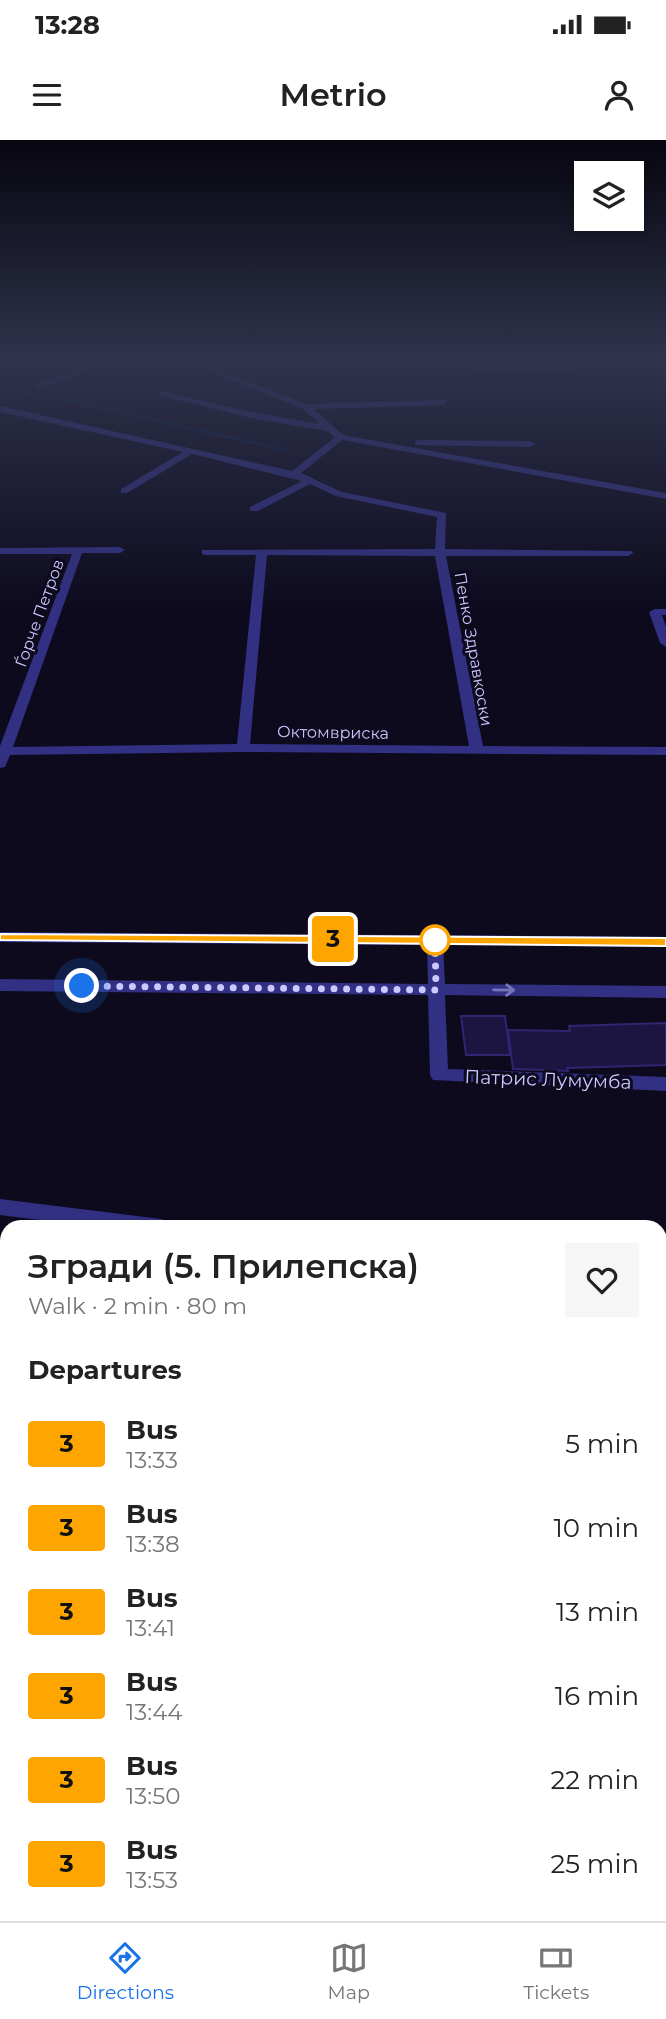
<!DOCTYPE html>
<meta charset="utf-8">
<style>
:root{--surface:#fff;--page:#f6f6f6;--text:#222;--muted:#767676;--line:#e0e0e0;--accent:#1a73e8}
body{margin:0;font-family:Montserrat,sans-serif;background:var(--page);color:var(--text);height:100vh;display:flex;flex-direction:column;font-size:26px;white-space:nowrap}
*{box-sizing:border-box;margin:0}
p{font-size:23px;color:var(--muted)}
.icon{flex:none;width:38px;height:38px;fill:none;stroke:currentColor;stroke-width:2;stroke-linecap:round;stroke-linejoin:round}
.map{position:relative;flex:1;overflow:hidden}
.sheet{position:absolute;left:0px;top:1080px;width:667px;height:702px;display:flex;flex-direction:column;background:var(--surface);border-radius:21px 21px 0 0;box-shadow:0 4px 10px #0003}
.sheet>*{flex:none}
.badge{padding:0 14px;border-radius:5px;font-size:24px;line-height:46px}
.buttons{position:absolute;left:574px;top:21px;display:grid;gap:14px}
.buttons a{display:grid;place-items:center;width:70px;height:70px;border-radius:0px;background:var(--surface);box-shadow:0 4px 10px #0003;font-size:35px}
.you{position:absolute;width:35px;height:35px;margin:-18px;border:5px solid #fff;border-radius:50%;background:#1a73e8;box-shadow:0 0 0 10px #1a73e833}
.map>.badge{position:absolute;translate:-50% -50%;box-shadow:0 0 0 4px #fff}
h2{padding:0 28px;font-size:26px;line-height:63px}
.round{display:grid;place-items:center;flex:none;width:74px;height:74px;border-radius:0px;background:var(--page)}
.headline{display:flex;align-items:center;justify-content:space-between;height:119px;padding:0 28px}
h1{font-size:33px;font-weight:600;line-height:52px}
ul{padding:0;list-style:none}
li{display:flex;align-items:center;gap:21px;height:84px;padding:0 28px}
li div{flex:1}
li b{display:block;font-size:26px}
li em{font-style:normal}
li .badge{min-width:77px;font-weight:700;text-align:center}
.status{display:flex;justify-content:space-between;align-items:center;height:49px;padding:0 35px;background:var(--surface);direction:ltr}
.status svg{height:19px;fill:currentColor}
header{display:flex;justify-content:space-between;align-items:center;height:91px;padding:0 28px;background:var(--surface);font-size:32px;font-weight:600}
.tabs{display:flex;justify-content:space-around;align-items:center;height:98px;border-top:2px solid var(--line);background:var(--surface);font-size:19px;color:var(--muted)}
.tabs a{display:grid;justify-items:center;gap:4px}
.tabs .selected{color:var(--accent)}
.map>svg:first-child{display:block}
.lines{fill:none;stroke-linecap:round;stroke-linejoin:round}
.stream{fill:#041b3d;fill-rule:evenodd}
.building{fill:#1c1441;stroke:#312470;stroke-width:2}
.street{fill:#313082;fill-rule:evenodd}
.secondary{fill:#5e5fff;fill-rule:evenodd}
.oneway{stroke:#7774ba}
.line{fill:#ffa500;stroke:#fff;stroke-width:2}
.walk{stroke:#ccc7ff;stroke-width:7;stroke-dasharray:0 12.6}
.stop-dot{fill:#fff;stroke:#ffa500;stroke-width:3.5}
.labels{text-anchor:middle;stroke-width:6;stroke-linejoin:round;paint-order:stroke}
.far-street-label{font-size:16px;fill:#ccc7ff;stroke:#0d0a1e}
.street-label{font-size:19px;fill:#ccc7ff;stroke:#0d0a1e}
</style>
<div class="status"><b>13:28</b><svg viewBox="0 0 49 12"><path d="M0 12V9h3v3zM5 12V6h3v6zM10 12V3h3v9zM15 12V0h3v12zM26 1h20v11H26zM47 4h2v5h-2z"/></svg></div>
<header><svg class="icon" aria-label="menu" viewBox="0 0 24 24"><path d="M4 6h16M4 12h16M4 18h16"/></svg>Metrio<svg class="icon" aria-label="person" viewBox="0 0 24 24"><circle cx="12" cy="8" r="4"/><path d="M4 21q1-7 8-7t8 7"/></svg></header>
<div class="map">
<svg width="666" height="1781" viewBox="0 0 666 1781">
<rect width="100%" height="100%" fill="#0d0a1e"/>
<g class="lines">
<g class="stream">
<path d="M310,221H315L309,226L316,237L290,259H286V257L311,237L304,226Z"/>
<path d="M0,248L77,260L290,310L287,312L77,264L0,250Z"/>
</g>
</g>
<g class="building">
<path d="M461,876H505L510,915H466Z"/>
<path d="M666,883V925L567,928L568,931L513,929L508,890L570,891L569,886Z"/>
</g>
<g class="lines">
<g class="street">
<path d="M105,221H116L39,248L32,246Z"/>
<path d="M184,221H195L307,264L447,260L444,265L314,269L343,295L666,353V359L342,300L301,333L342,352L446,373L445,409L632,411L633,413L628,416H446L483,606L666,607V615L243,612L10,615L5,627L0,628V606L72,414H0V408L120,407L125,410L120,413H82L13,607L237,604L256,415H206L202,414V410L435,409L437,377L336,356L310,344L258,371H250V367L302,341L192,314L127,353H121V349L183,312L0,272V266L292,331L335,297L327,291L251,278L158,255L161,251L251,272L320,284L303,269ZM267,415L435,416L469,606L250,604Z"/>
<path d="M466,221H474V224L487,229L660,221H666V224L652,227L486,233L467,227Z"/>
<path d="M418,300L530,301L535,304L530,307L415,305V301Z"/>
<path d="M655,469H666V475H662L666,487V507L660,503L649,472Z"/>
<path d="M0,792L666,797V807L443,805L445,844L666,846V858L445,855L448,929L666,937V951L433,940L430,935L428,855L0,851V839L428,844L427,805L0,802Z"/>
<path d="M0,1059L161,1079L168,1081L171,1087H95L0,1075Z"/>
<path d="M660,1140L666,1141V1159L660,1158Z"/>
<path d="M0,1346L7,1347V1369L0,1368Z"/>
<path d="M660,1449L666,1450V1476L660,1475Z"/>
<path d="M16,1774H46L44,1781H14Z"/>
</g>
<g class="secondary">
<path d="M0,1650L7,1651V1679L0,1678Z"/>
<path d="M567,1774H629L632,1781H570Z"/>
</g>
</g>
<defs><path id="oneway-shaft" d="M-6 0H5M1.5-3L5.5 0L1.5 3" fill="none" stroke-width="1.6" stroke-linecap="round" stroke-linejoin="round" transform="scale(1.75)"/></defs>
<use class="oneway" href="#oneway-shaft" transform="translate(504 850) rotate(1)"/>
<linearGradient id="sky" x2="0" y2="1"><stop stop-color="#070610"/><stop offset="0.47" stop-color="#2f334c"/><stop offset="1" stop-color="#2f334c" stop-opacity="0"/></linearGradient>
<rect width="666" height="470" fill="url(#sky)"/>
<path class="line" d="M0,794L666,798V806L0,800Z"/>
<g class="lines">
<path class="walk" d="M82,846L436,850L435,800"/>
</g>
<circle class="stop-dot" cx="435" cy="800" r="14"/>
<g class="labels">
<g class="far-street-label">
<text transform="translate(39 473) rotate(-70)" y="6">Ѓорче Петров</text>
<text transform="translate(474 509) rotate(80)" y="6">Пенко Здравкоски</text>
<text transform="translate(333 592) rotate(1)" y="6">Октомвриска</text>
</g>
<g class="street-label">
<text transform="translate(548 939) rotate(2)" y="7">Патрис Лумумба</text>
</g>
</g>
</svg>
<div class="buttons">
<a><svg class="icon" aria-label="layers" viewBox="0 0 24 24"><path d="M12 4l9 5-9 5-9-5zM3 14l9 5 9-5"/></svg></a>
</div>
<div class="you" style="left:82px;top:846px"></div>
<b class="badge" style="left:333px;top:799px;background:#ffa500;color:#111">3</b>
<section class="sheet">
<div class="headline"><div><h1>Згради (5. Прилепска)</h1><p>Walk · 2 min · 80 m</p></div><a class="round"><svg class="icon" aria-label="heart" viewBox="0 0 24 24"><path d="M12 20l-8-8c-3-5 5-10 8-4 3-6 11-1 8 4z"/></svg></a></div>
<h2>Departures</h2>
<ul>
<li><span class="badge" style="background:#ffa500;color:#111">3</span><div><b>Bus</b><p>13:33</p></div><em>5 min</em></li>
<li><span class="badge" style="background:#ffa500;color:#111">3</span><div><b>Bus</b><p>13:38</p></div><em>10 min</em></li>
<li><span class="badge" style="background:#ffa500;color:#111">3</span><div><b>Bus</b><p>13:41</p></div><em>13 min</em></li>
<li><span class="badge" style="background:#ffa500;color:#111">3</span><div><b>Bus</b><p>13:44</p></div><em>16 min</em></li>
<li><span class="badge" style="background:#ffa500;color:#111">3</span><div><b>Bus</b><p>13:50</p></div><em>22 min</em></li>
<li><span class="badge" style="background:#ffa500;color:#111">3</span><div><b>Bus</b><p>13:53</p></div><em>25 min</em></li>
</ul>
</section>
</div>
<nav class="tabs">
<a class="selected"><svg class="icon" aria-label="directions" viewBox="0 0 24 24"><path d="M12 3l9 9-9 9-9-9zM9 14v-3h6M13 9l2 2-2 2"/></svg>Directions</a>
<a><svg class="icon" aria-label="map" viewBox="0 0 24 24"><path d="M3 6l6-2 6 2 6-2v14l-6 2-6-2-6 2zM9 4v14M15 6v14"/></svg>Map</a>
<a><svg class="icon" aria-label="tickets" viewBox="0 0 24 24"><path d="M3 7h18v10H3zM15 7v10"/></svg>Tickets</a>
</nav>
